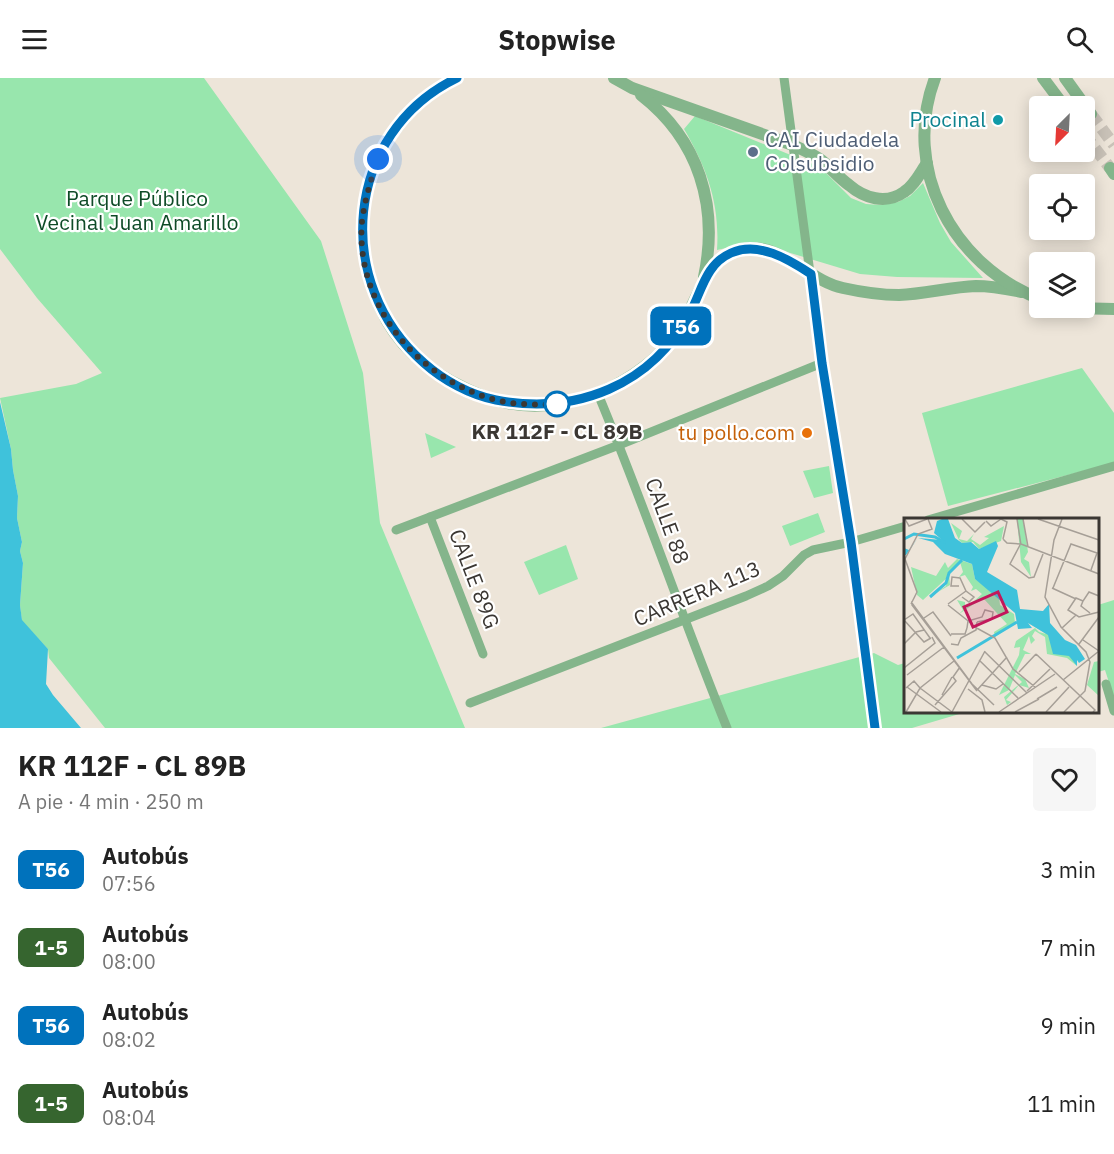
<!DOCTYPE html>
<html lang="es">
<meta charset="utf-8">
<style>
:root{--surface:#fff;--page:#f6f6f6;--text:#222;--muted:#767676}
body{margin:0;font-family:"IBM Plex Sans",sans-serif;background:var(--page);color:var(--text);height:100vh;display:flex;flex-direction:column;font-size:22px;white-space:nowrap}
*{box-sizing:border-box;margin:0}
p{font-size:20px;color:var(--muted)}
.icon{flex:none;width:33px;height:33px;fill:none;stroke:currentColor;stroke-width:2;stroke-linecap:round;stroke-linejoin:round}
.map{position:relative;height:650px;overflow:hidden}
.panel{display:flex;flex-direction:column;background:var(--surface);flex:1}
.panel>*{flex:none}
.badge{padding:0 12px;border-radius:9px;font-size:21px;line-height:39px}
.needle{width:39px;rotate:204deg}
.fabs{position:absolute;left:1029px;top:18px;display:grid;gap:12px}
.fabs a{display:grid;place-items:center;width:66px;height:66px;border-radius:6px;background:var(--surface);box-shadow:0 3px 15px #0003;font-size:30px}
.you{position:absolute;width:30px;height:30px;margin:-15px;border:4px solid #fff;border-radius:50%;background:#1a73e8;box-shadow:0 0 0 9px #1a73e833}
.map>.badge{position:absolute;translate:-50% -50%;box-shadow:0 0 0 3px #fff}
.round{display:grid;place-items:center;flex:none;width:63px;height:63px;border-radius:6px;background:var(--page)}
.headline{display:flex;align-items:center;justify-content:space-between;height:102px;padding:0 18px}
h1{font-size:28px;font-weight:700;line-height:45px}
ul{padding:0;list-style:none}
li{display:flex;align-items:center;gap:18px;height:78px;padding:0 18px}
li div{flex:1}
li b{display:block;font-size:22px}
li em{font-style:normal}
li .badge{min-width:66px;font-weight:700;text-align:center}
header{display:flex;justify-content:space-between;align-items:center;height:78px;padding:0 18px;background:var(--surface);font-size:27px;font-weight:700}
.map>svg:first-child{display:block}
.green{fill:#98e6ad}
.water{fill:#3fc2db}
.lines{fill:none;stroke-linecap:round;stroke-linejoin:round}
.tertiary-tunnel{stroke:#c9c2b8;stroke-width:12;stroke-dasharray:12 6;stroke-linecap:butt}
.minor{stroke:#84b58b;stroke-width:9}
.tertiary{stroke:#84b58b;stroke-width:12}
.line-casing{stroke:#fff;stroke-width:14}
.line{stroke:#0072bc;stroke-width:9}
.walk{stroke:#3b3733;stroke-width:6;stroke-dasharray:0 10.8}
.culture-dot{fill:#0f9aa8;stroke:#fff;stroke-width:2}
.service-dot{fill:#5c6f8a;stroke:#fff;stroke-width:2}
.stop-dot{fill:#fff;stroke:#0072bc;stroke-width:3}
.food-dot{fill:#e8710a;stroke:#fff;stroke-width:2}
.labels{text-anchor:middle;stroke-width:4.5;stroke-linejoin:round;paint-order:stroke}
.culture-label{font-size:21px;fill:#0d838f;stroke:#fff;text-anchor:end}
.service-label{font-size:21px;fill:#4e5e75;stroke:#fff;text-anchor:start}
.park-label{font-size:21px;fill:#0e4b27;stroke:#fff}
.stop-label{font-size:21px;font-weight:bold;fill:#3b3733;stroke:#fff}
.food-label{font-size:21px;fill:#c56008;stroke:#fff;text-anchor:end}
.street-label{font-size:21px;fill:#3b3733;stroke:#fff}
.inset-river{fill:none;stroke:#3fc2db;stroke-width:3}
.inset-road{fill:none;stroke:#a69f97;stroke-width:1.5}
.view{fill:#c2185b;fill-opacity:0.15;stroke:#c2185b;stroke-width:3}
.inset-edge{fill:none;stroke:#3b3733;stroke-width:3}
</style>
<header><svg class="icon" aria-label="menu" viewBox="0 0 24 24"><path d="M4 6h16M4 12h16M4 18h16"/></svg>Stopwise<svg class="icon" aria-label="search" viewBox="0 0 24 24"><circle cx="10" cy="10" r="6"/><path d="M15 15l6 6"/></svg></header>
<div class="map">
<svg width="1114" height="650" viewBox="0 0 1114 650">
<rect width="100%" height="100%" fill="#ede5d9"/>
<g class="green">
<path d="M0,0H204L321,163L363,295L380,445L465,650H105L49,580L48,571L22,543L20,527L23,485L20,473L22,464L17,440L18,418L13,392L11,371L0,320L76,306L102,295L37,220L0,171Z"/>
<path d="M695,38L820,89L851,120L866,126L880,127L898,124L910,118L923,105L940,145L951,164L983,200L897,199L860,196L754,164L717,172C720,126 707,90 684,51Z"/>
<path d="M1082,290L1114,335V385L948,428L922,335Z"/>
<path d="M425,355L456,369L431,380Z"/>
<path d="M829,388L833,415L814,420L803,393Z"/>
<path d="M818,435L825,454L790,468L782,448Z"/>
<path d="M566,467L578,501L539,517L524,484Z"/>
<path d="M1114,522V620L1105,592L1098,594V527Z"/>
<path d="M874,575L898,587L905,585L906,634H966L912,650H601Z"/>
</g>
<path class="water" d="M0,324L11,371L13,392L18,418L17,440L22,464L20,473L23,485L20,527L22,542L48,571L46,606L53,617L81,650H0Z"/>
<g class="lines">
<g class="tertiary-tunnel">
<path d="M1091,36L1114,67"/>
<path d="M1084,56L1110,90"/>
</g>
<g class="minor">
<path d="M784,0L822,285L851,464L875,650"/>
<path d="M598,316C644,426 682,539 727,650"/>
<path d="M430,439L483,576"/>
<path d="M928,442L1114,388"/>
<path d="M396,452L619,367L822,285"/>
<path d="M1106,606L1114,633"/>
<path d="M470,625L746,518L768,508L783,498L804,477L813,472L851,464L906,448"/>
</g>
<g class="tertiary">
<path d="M457,0C413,22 377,65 367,113C357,158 365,204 387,243C408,280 444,303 483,318C550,344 629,314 673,261C697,232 703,173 749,170C784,168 810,203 843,210C861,214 881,217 899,217C925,216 950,209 976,208C992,208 1007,211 1022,214"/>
<path d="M614,0L632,10L793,67C803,72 813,76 821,82C831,90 839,100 849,107C864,120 886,127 904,114C914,108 920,95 927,85"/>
<path d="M935,0C901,90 952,187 1040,221"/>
<path d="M1043,0L1064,28"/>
<path d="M1065,0L1091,36"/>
<path d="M641,17C699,62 719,128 704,199"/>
<path d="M1110,90L1114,96"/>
<path d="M1073,230L1114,231"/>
</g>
</g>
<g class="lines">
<g class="line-casing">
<path id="line" d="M457,0C344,55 332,205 424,285C443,302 470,317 496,322C576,337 652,308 691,233C702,212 706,186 731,175C759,163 788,181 811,196L822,285L851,464L875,650"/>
</g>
<use href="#line" class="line"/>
<path class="walk" d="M378,81C371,101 365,121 362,143C355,224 414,297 489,320C511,327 534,327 557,326"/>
</g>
<circle class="culture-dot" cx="998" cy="42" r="6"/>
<circle class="service-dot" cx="753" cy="74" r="6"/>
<circle class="stop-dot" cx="557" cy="326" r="12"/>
<circle class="food-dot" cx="807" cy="355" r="6"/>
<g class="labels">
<g class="culture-label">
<text x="986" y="49">Procinal</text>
</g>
<g class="service-label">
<text x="765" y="69">CAI Ciudadela<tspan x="765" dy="24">Colsubsidio</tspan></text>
</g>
<g class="park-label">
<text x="137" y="128">Parque Público<tspan x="137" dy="24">Vecinal Juan Amarillo</tspan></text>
</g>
<g class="stop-label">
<text x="557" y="361">KR 112F - CL 89B</text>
</g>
<g class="food-label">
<text x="795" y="362">tu pollo.com</text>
</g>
<g class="street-label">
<text transform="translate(667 443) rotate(70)" y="7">CALLE 88</text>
<text transform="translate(474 501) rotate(69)" y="7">CALLE 89G</text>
<text transform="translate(697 516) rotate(-23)" y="7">CARRERA 113</text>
</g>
</g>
<g transform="translate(904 440)">
<rect width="195" height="195" fill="#ede5d9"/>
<path d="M113,1H119L124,34L120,41L125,44L127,59L117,44ZM47,5L58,13L55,21L63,23L70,16L67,21L76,27L85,20L80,19L100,8L97,23L75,31L69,24L58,25L55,22ZM53,41L68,46L71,61L95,78L96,87L110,96L111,105L91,119L90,114L103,106L79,80L55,96L59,92L53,82L61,84V91L78,76L72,71L67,73L69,69L61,57L55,59L59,54L56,44L45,55L46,67L32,75L42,68L44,59L19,82L13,77L7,49L32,58L41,44L44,50ZM126,96L127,103L146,114L148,128L163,135L156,137L169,135L173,148L163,140L143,136L141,119L131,113L128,118L131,122L127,126L125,118L119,132L127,136H121L111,156L121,161L125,170L115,167L102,182L107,184L103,187L100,179L118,164L111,157L105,172L95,177L115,137L116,129L110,130L112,123L131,110L135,114L142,116L125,105ZM195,143V178L183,167L190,144Z" fill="#98e6ad"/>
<path d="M38,1H44L51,20L58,25L67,24L75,31L92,23L94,28L83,54L113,72L116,91L139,93L145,86L146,105L161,122L172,127L181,141L175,145L173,142V148L165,138L149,136L144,117L124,105L128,110L114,111L111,95L71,61L68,46L41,36L29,24L14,20L2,37H0V30L5,32L14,20L38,22L30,15L33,3Z" fill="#3fc2db"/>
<path class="inset-river" d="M0,21L10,16L31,19L42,25M26,79L42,65L45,55L58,42M53,140L113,104"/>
<path class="inset-road" d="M1,1L5,8L23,1M58,1L71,14L81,4M113,1L117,27M119,1L124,29M134,1L195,22M158,1L150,22L141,79L157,109L182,134L186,144L181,173L160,194M82,3L87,8L97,1L103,4L99,21M99,21L103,25L117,26L195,56M116,27L106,46L125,60L130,59L139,36M55,68H47L48,59L56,60L62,73L70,79L65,84L58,79M148,70L172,81M149,70L167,26L193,35L187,52M179,83L172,80L164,92L175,99L195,94M7,86L13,74L1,41L14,16L28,11L24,1M44,86L62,73M44,87L68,106M186,95L177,88L179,83L185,74L195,78M20,100L29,94L47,118M0,102L9,96L26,120M0,102L20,124L27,120M69,108L91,120L109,151L131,169M63,110L64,103L78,99L81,92L89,94L88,101L73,104M158,110L172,97M47,116H61L63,110M179,122L195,133M0,126L12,114L20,112M47,126L54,127L57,120L72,112L73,104M175,126L195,99M81,134L123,175M75,142L114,180M0,150L31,125L28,119M115,154L132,136M3,157L40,129M159,162L195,133M78,167L92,171L99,166M3,169L37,194M2,170L10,163L16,170L50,143M64,171L78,182L81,194M74,171L103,139M73,173L8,87V85L68,166L90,187M123,173L146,151M38,177L48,159M133,181L153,169M31,187L52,163L49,159L56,149M2,194L16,170L48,194M48,194L81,133M95,194L151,156M111,194L135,181M142,194L165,169M189,194L191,192L132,136L191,192"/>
<path class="view" d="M94,74L103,94L69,109L60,89Z"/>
<rect width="195" height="195" class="inset-edge"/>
</g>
</svg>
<div class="fabs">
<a><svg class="needle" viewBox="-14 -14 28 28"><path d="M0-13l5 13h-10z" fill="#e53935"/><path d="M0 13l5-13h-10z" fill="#767676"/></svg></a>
<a><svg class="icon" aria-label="locate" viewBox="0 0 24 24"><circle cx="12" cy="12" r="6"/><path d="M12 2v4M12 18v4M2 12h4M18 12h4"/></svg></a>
<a><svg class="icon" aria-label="layers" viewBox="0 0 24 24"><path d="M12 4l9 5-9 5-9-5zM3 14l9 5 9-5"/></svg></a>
</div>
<div class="you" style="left:378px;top:81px"></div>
<b class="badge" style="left:681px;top:248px;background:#0072bc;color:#fff">T56</b>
</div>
<section class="panel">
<div class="headline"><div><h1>KR 112F - CL 89B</h1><p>A pie · 4 min · 250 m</p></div><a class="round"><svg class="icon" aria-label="heart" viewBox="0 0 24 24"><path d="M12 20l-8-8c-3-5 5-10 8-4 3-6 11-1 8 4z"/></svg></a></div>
<ul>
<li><span class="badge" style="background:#0072bc;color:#fff">T56</span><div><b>Autobús</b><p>07:56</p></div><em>3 min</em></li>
<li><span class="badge" style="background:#36652f;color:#fff">1-5</span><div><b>Autobús</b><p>08:00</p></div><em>7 min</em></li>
<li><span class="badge" style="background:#0072bc;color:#fff">T56</span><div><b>Autobús</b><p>08:02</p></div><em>9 min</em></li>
<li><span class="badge" style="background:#36652f;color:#fff">1-5</span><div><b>Autobús</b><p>08:04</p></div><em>11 min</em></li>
</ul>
</section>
